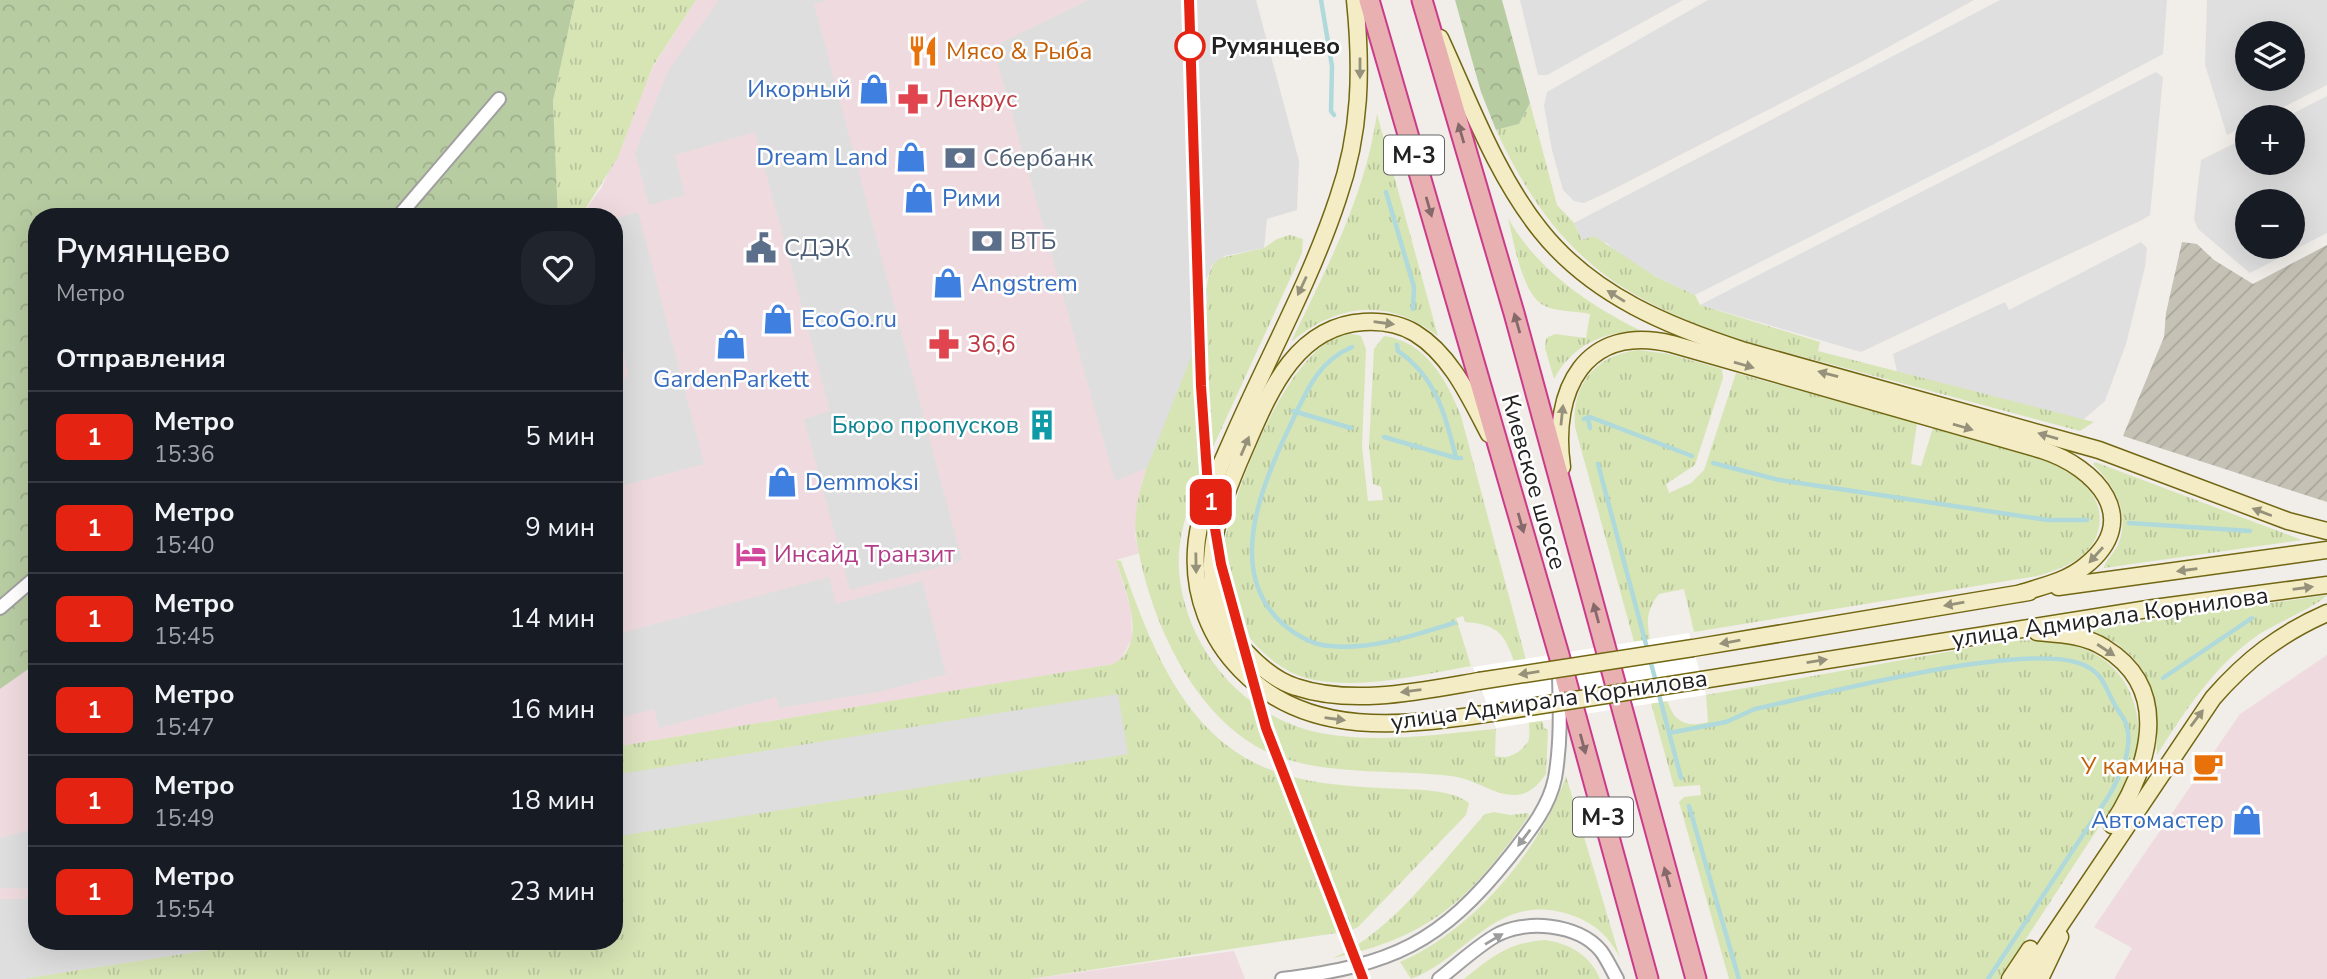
<!DOCTYPE html>
<html lang="ru">
<meta charset="utf-8">
<style>
:root{--surface:#171b24;--page:#20242c;--text:#f1f3f6;--muted:#9ea1a6;--line:#363941}
body{margin:0;font-family:"Nunito Sans",sans-serif;background:var(--page);color:var(--text);height:100vh;display:flex;flex-direction:column;font-size:26px;white-space:nowrap}
*{box-sizing:border-box;margin:0}
p{font-size:23px;color:var(--muted)}
.icon{flex:none;width:38px;height:38px;fill:none;stroke:currentColor;stroke-width:2;stroke-linecap:round;stroke-linejoin:round}
.map{position:relative;flex:1;overflow:hidden}
.drawer{position:absolute;left:28px;top:208px;width:595px;height:742px;display:flex;flex-direction:column;background:var(--surface);border-radius:28px;box-shadow:0 7px 28px #0002}
.drawer>*{flex:none}
.badge{padding:0 14px;border-radius:10px;font-size:24px;line-height:46px}
.buttons{position:absolute;left:2235px;top:21px;display:grid;gap:14px}
.buttons a{display:grid;place-items:center;width:70px;height:70px;border-radius:50%;background:var(--surface);box-shadow:0 7px 28px #0002;font-size:35px}
.map>.badge{position:absolute;translate:-50% -50%;box-shadow:0 0 0 4px #fff}
h2{padding:0 28px;font-size:26px;line-height:63px}
.round{display:grid;place-items:center;flex:none;width:74px;height:74px;border-radius:28px;background:var(--page)}
.head{display:flex;align-items:center;justify-content:space-between;height:119px;padding:0 28px}
h1{font-size:33px;font-weight:600;line-height:52px}
ul{padding:0;list-style:none}
li{display:flex;align-items:center;gap:21px;height:91px;padding:0 28px;border-top:2px solid var(--line)}
li div{flex:1}
li b{display:block;font-size:26px}
li em{font-style:normal}
li .badge{min-width:77px;font-weight:700;text-align:center}
.map>svg:first-child{display:block}
.residential{fill:#e0dfdf;fill-rule:evenodd}
.commercial{fill:#efdbdf}
.construction{fill:url(#construction-furrows)}
.grass{fill:url(#grass-tufts)}
.forest{fill:url(#forest-crowns)}
.parking{fill:#dedede}
.pier{fill:#fff}
.lines{fill:none;stroke-linecap:round;stroke-linejoin:round}
.stream{stroke:#afd9da;stroke-width:4.5}
.minor-casing{stroke:#9f9f9f;stroke-width:16}
.secondary-casing{stroke:#716611;stroke-width:19}
.trunk-casing{stroke:#cb3b8b;stroke-width:23}
.minor{stroke:#fff;stroke-width:12}
.secondary{stroke:#f4ecc4;stroke-width:16}
.trunk{stroke:#e9b0b1;stroke-width:19}
.secondary-bridge-casing{stroke:#716611;stroke-width:19;stroke-linecap:butt}
.secondary-bridge{stroke:#f4ecc4;stroke-width:16}
.oneway{fill:#96917b}
.oneway2{fill:#86696a}
.oneway3{fill:#9c9c9c}
.line-casing{stroke:#fff;stroke-width:16}
.line{stroke:#e42313;stroke-width:10}
.stop-dot{fill:#fff;stroke:#e42313;stroke-width:3.5}
.labels{text-anchor:middle;stroke-width:5;stroke-linejoin:round;paint-order:stroke}
.shield{fill:#fff;stroke:#646464;stroke-width:2}
.shield-label{font-size:23px;font-weight:bold;fill:#222}
.stop-label{font-size:24px;font-weight:bold;fill:#222;stroke:#fff;text-anchor:start}
.food-label{font-size:24px;fill:#c56008;stroke:#fff;text-anchor:start}
.shop-label{font-size:24px;fill:#366cbe;stroke:#fff;text-anchor:start}
.health-label{font-size:24px;fill:#be3a42;stroke:#fff;text-anchor:start}
.service-label{font-size:24px;fill:#4e5e75;stroke:#fff;text-anchor:start}
.culture-label{font-size:24px;fill:#0d838f;stroke:#fff;text-anchor:end}
.street-label{font-size:24px;fill:#222;stroke:#fff}
.hotel-label{font-size:24px;fill:#b23c85;stroke:#fff;text-anchor:start}
</style>
<div class="map">
<svg width="2327" height="979" viewBox="0 0 2327 979">
<defs>
<pattern id="construction-furrows" width="10" height="10" patternUnits="userSpaceOnUse" patternTransform="scale(1.75)"><rect width="10" height="10" fill="#c5c1b5"/><path d="M-1 1l2-2M0 10L10 0M9 11l2-2" fill="none" stroke="#a9a69b"/></pattern>
<pattern id="grass-tufts" width="24" height="20" patternUnits="userSpaceOnUse" patternTransform="scale(1.75)"><rect width="24" height="20" fill="#d7e5b5"/><path d="M3 7l-1-3M5 7V3M7 7l1-3M15 17l-1-3M17 17v-4M19 17l1-3" fill="none" stroke="#b8c49b"/></pattern>
<pattern id="forest-crowns" width="20" height="18" patternUnits="userSpaceOnUse" patternTransform="scale(1.75)"><rect width="20" height="18" fill="#b8cca2"/><path d="M2 6a3 3 0 1 1 6 0M12 15a3 3 0 1 1 6 0" fill="none" stroke="#9eaf8b"/></pattern>
</defs>
<rect width="100%" height="100%" fill="#f1ede9"/>
<g class="residential">
<path d="M1520,0H1683L1547,75H1538Z"/>
<path d="M1708,0H1974L1863,61L1606,193L1584,203L1574,201L1563,190L1552,150L1544,106L1547,92Z"/>
<path d="M2000,0H2167L2163,54L1994,144L1695,295L1656,277L1620,256L1607,243L1582,240L1574,223Z"/>
<path d="M2207,0H2327V85L2264,117H2247V125L2227,135L2205,65ZM2247,33H2292V79H2247Z"/>
<path d="M2156,72L2163,77L2150,215L2142,220L1861,352L1700,305Z"/>
<path d="M2327,96V233L2250,273L2198,229L2194,219L2201,160L2247,137V163H2292V117H2286ZM2292,201V247H2247V201Z"/>
<path d="M2141,242L2147,248L2145,267L2126,344L2105,401L2083,420L1897,372L1893,354L2005,302L2009,310Z"/>
</g>
<g class="commercial">
<path d="M696,0H1088L1004,42L1115,480L1147,468L1142,482L1135,535L1140,553L1116,560L1131,609L1132,639L1120,660L1113,664L1045,676L614,747V217H580L602,187L653,67Z"/>
<path d="M2327,655V979H2114L2132,948L2094,927L2240,714Z"/>
<path d="M37,663V942H259L21,979H0V689Z"/>
<path d="M1234,951L1245,979H1030Z"/>
</g>
<path class="construction" d="M2182,242L2197,244L2214,260L2253,284L2327,245V502L2123,436L2164,337L2166,313Z"/>
<g class="grass">
<path d="M575,0H696L653,66L617,159L580,217H558L553,101Z"/>
<path d="M1530,103L1557,205L1574,223L1582,240L1594,236L1656,277L1695,295L1700,305L1820,342L1818,351L2094,422L2080,431L1748,342C1618,300 1555,256 1496,130L1519,124Z"/>
<path d="M1377,114L1438,336C1389,298 1339,302 1291,342C1327,267 1365,197 1377,114Z"/>
<path d="M1508,218C1537,270 1591,307 1644,332C1606,329 1572,345 1554,379L1545,348L1546,338L1555,334L1586,338L1590,314C1576,311 1560,312 1547,307C1522,298 1514,241 1508,218Z"/>
<path d="M1290,235L1303,239L1302,253L1197,482C1187,510 1177,540 1179,570C1184,647 1244,718 1320,733C1378,744 1438,734 1496,729L1495,756C1509,760 1520,752 1528,742C1535,726 1514,648 1501,635C1492,625 1479,623 1465,622L1463,616L1456,618L1471,666C1420,675 1366,689 1314,680C1294,676 1278,666 1263,652C1239,630 1223,597 1222,563C1222,515 1296,314 1361,336L1366,349L1362,447L1368,501L1383,500L1381,487L1373,484L1369,446L1374,349L1384,336C1425,341 1447,380 1461,416L1544,728L1548,730L1546,774C1516,818 1487,780 1451,776C1394,769 1331,776 1277,756C1195,725 1148,617 1136,536C1128,489 1183,378 1202,330C1208,306 1202,281 1216,259L1264,248L1277,239Z"/>
<path d="M1639,350L1669,354L1722,369L1723,378L1695,465L1666,484L1669,493L1691,483L1704,470L1736,373L1917,423L1911,464L1921,466L1933,428C1978,441 2117,461 2098,531C2091,559 2061,569 2037,576L1694,632L1684,589L1659,594C1653,601 1649,609 1648,619C1646,635 1665,708 1677,718C1686,726 1697,725 1708,722L1706,695L2003,642C2040,638 2091,640 2117,672C2138,697 2143,730 2134,762C2125,792 2104,819 2087,845C2058,890 2029,934 2000,979H1729L1679,802L1684,797L1701,795L1700,785L1674,787L1575,427C1571,384 1597,354 1639,350Z"/>
<path d="M2095,462L2302,540L2104,568C2105,561 2114,553 2118,545C2131,513 2115,486 2093,464Z"/>
<path d="M1116,560L1121,561C1149,641 1183,737 1271,770C1305,783 1344,786 1381,788C1406,790 1448,787 1469,803L1466,815L1358,927L1350,931L1030,979H21L259,942H614V747L1113,664C1150,644 1125,590 1116,560Z"/>
<path d="M2327,595C2318,606 2274,624 2258,635C2215,665 2184,712 2157,755C2155,710 2161,678 2119,645C2110,639 2099,635 2091,629Z"/>
<path d="M1566,776L1620,958C1610,938 1596,924 1574,916C1498,888 1468,958 1411,979L1400,962C1472,931 1541,850 1566,776Z"/>
<path d="M1494,812L1510,815L1528,813L1529,816C1470,898 1434,936 1333,958C1393,932 1441,862 1485,814Z"/>
<path d="M1545,940C1569,943 1591,956 1600,979H1464C1493,956 1507,943 1545,940Z"/>
</g>
<g class="forest">
<path d="M0,0H575L553,101L558,217H37V663L0,689Z"/>
<path d="M1455,0H1502L1530,103L1519,124L1496,130L1481,92Z"/>
</g>
<g class="parking">
<path d="M719,0H827L814,4L962,561L850,590L804,419L830,411L755,132L675,155L685,195L649,205L635,153L668,71Z"/>
<path d="M1088,0H1256L1299,161L1297,210L1267,219L1264,248L1224,256L1212,265L1205,283L1208,297L1202,330L1147,468L1115,481L996,57L1003,42Z"/>
<path d="M638,212L704,464L614,488V389L629,375L614,318V219Z"/>
<path d="M829,577L836,604L922,581L946,674L879,692L779,708L776,697L659,728L654,709L614,719V635Z"/>
<path d="M1118,694L1128,754L614,837V775Z"/>
<path d="M37,828V889L0,888V838Z"/>
<path d="M0,899H37V942H259L21,979H0Z"/>
</g>
<path class="pier" d="M1689,633L1706,695L1496,728L1473,667Z"/>
<g class="lines">
<g class="stream">
<path d="M1321,0L1332,66L1331,111L1334,115"/>
<path d="M1386,192L1414,287L1413,309"/>
<path d="M1397,345L1398,351C1436,377 1446,416 1456,458H1461"/>
<path d="M1352,347C1316,362 1305,395 1289,428C1261,486 1225,573 1283,624C1296,635 1312,645 1330,646C1372,650 1415,635 1454,623"/>
<path d="M1293,411L1351,428"/>
<path d="M1588,418L1590,428"/>
<path d="M1584,419L1590,417L1692,456"/>
<path d="M1384,437L1456,458"/>
<path d="M1713,463L1779,480L2048,520H2087"/>
<path d="M1598,464L1656,682"/>
<path d="M2129,523L2250,531"/>
<path d="M2163,678L2252,618"/>
<path d="M1658,691L1681,778"/>
<path d="M1669,733L1726,722L1755,709C1820,695 2033,638 2086,666C2104,675 2105,688 2114,703C2117,710 2122,715 2125,721C2135,745 2120,777 2108,797L1988,979"/>
<path d="M1689,806L1739,979"/>
</g>
<g class="minor-casing">
<g id="minor">
<path d="M398,217L499,99"/>
<path d="M0,608L37,576"/>
<path d="M1282,979C1392,965 1440,944 1510,856C1528,833 1549,808 1555,778C1561,744 1560,710 1559,676"/>
<path d="M1439,979C1457,965 1475,948 1495,936C1524,919 1578,923 1601,951C1607,959 1612,970 1617,979"/>
</g>
</g>
<g class="secondary-casing">
<g id="secondary">
<path d="M1355,0C1362,69 1361,132 1338,198C1311,280 1268,357 1234,435C1218,472 1198,510 1196,550C1193,595 1210,639 1241,670C1308,739 1404,726 1491,713"/>
<path d="M1440,38C1470,103 1496,175 1541,231C1593,296 1670,327 1745,351L2099,450L2288,521L2327,531"/>
<path d="M1562,467C1551,390 1585,323 1672,344L2042,450C2096,467 2144,519 2085,566C2067,581 2043,586 2021,593"/>
<path d="M2058,587L2327,550"/>
<path d="M2037,632C2061,634 2085,635 2105,648C2175,691 2147,771 2112,825"/>
<path d="M1693,648L2029,592"/>
<path d="M1702,680L2154,608L2327,585"/>
<path d="M1479,681C1421,691 1353,706 1296,687C1276,681 1259,666 1245,651C1188,590 1216,514 1245,448C1269,393 1295,326 1364,322C1382,321 1400,324 1415,333C1451,355 1470,398 1489,434"/>
<path d="M2010,979L2030,949"/>
<path d="M2024,979L2213,698C2246,660 2281,633 2327,613"/>
<path d="M2040,979L2060,937"/>
</g>
</g>
<g class="trunk-casing">
<g id="trunk">
<path d="M1369,0L1559,655L1648,979"/>
<path d="M1422,0L1514,313L1696,979"/>
</g>
</g>
<use href="#minor" class="minor"/>
<use href="#secondary" class="secondary"/>
<use href="#trunk" class="trunk"/>
<g class="secondary-bridge-casing">
<g id="secondary-bridge">
<path d="M1479,681L1693,648"/>
<path d="M1491,713L1702,680"/>
</g>
</g>
<use href="#secondary-bridge" class="secondary-bridge"/>
</g>
<defs><path id="oneway-solid" d="M-6-.8H1V-3.2L6.5 0L1 3.2V.8H-6Z" transform="scale(1.75)"/></defs>
<g class="oneway">
<use href="#oneway-solid" transform="translate(1360 68) rotate(90)"/>
<use href="#oneway-solid" transform="translate(1302 286) rotate(115)"/>
<use href="#oneway-solid" transform="translate(1616 296) rotate(-148)"/>
<use href="#oneway-solid" transform="translate(1384 323) rotate(8)"/>
<use href="#oneway-solid" transform="translate(1744 365) rotate(16)"/>
<use href="#oneway-solid" transform="translate(1828 374) rotate(-165)"/>
<use href="#oneway-solid" transform="translate(1562 415) rotate(-84)"/>
<use href="#oneway-solid" transform="translate(1963 427) rotate(16)"/>
<use href="#oneway-solid" transform="translate(2048 436) rotate(-164)"/>
<use href="#oneway-solid" transform="translate(1245 446) rotate(-67)"/>
<use href="#oneway-solid" transform="translate(2262 512) rotate(-159)"/>
<use href="#oneway-solid" transform="translate(2096 555) rotate(132)"/>
<use href="#oneway-solid" transform="translate(1196 563) rotate(89)"/>
<use href="#oneway-solid" transform="translate(2187 570) rotate(172)"/>
<use href="#oneway-solid" transform="translate(2303 588) rotate(-8)"/>
<use href="#oneway-solid" transform="translate(1954 604) rotate(170)"/>
<use href="#oneway-solid" transform="translate(1730 642) rotate(170)"/>
<use href="#oneway-solid" transform="translate(2106 650) rotate(33)"/>
<use href="#oneway-solid" transform="translate(1817 661) rotate(-9)"/>
<use href="#oneway-solid" transform="translate(1529 673) rotate(171)"/>
<use href="#oneway-solid" transform="translate(1411 691) rotate(173)"/>
<use href="#oneway-solid" transform="translate(2197 718) rotate(-53)"/>
<use href="#oneway-solid" transform="translate(1335 719) rotate(8)"/>
</g>
<g class="oneway2">
<use href="#oneway-solid" transform="translate(1461 133) rotate(-106)"/>
<use href="#oneway-solid" transform="translate(1429 207) rotate(74)"/>
<use href="#oneway-solid" transform="translate(1517 323) rotate(-106)"/>
<use href="#oneway-solid" transform="translate(1521 523) rotate(74)"/>
<use href="#oneway-solid" transform="translate(1596 613) rotate(-105)"/>
<use href="#oneway-solid" transform="translate(1583 744) rotate(75)"/>
<use href="#oneway-solid" transform="translate(1667 877) rotate(-106)"/>
</g>
<g class="oneway3">
<use href="#oneway-solid" transform="translate(1524 838) rotate(127)"/>
<use href="#oneway-solid" transform="translate(1494 939) rotate(-31)"/>
</g>
<g class="lines">
<g class="line-casing">
<path id="line" d="M1189,0L1201,386L1208,487L1221,564L1266,728L1363,979"/>
</g>
<use href="#line" class="line"/>
</g>
<defs>
<g id="restaurant-bare" transform="scale(2.415)"><path d="M-5-6h1v4h1v-4h1v4h1v-4h1v5L-1.5 .5V6h-2V.5L-5-1ZM5-6V6H3V1.5H1.5Q1.5-4 5-6Z" fill="#e8710a" stroke="#fff" stroke-width="2.5" paint-order="stroke"/></g>
<g id="shop-bare" transform="scale(2.415)"><path d="M-5-2.5h2.3a2.7 3.5 0 0 1 5.4 0H5L5.5 6h-11ZM-1.5-2.5h3a1.5 2.3 0 0 0-3 0Z" fill="#3f7fe0" stroke="#fff" stroke-width="2.5" paint-order="stroke"/></g>
<g id="pharmacy-bare" transform="scale(2.415)"><path d="M-2-6h4v4h4v4h-4v4h-4v-4h-4v-4h4Z" fill="#e0444e" stroke="#fff" stroke-width="2.5" paint-order="stroke"/></g>
<g id="bank-bare" transform="scale(2.415)"><path d="M-6-4H6V4H-6ZM0-2.3a2.3 2.3 0 1 0 0 4.6a2.3 2.3 0 1 0 0-4.6Z" fill="#5c6f8a" stroke="#fff" stroke-width="2.5" paint-order="stroke"/></g>
<g id="civic-bare" transform="scale(2.415)"><path d="M-.6-6.5H3V-4.5H.6V-3L4-1V1h2V6H-6V1h2V-1L-.6-3ZM-1.2 2.5V6h2.4V2.5Z" fill="#5c6f8a" stroke="#fff" stroke-width="2.5" paint-order="stroke"/></g>
<g id="building-bare" transform="scale(2.415)"><path d="M-4-6H4V6H1V3H-1V6H-4ZM-2.5-4.3h1.7v1.8h-1.7ZM.8-4.3h1.7v1.8H.8ZM-2.5-1h1.7V.8h-1.7ZM.8-1h1.7V.8H.8Z" fill="#0f9aa8" stroke="#fff" stroke-width="2.5" paint-order="stroke"/></g>
<g id="hotel-bare" transform="scale(2.415)"><path d="M-6-4.5h1.5V1H6V5H4.5V3h-9V5H-6ZM-4 0a1.8 1.8 0 1 1 3.6 0ZM.5 0V-2.5h3Q6-2.5 6 0Z" fill="#d1479c" stroke="#fff" stroke-width="2.5" paint-order="stroke"/></g>
<g id="cafe-bare" transform="scale(2.415)"><path d="M-5.5-4.5H6V0H3Q3 3.5 0 3.5H-2.5Q-5.5 3.5-5.5 0ZM3-3.2v2h1.7v-2ZM-6 4.5H4V6H-6Z" fill="#e8710a" stroke="#fff" stroke-width="2.5" paint-order="stroke"/></g>
</defs>
<g fill-rule="evenodd">
<use href="#restaurant-bare" x="923" y="51"/>
<use href="#shop-bare" x="874" y="89"/>
<use href="#pharmacy-bare" x="913" y="99"/>
<use href="#shop-bare" x="911" y="157"/>
<use href="#bank-bare" x="960" y="158"/>
<use href="#shop-bare" x="919" y="198"/>
<use href="#bank-bare" x="987" y="241"/>
<use href="#civic-bare" x="761" y="248"/>
<use href="#shop-bare" x="948" y="283"/>
<use href="#shop-bare" x="778" y="319"/>
<use href="#shop-bare" x="731" y="344"/>
<use href="#pharmacy-bare" x="944" y="344"/>
<use href="#building-bare" x="1042" y="425"/>
<use href="#shop-bare" x="782" y="482"/>
<use href="#hotel-bare" x="751" y="554"/>
<use href="#cafe-bare" x="2208" y="766"/>
<use href="#shop-bare" x="2247" y="820"/>
</g>
<circle class="stop-dot" cx="1190" cy="46" r="14"/>
<g class="labels">
<g class="shield">
<rect x="1384" y="135.5" width="60" height="39" rx="5"/>
<rect x="1573" y="797.5" width="60" height="39" rx="5"/>
</g>
<g class="shield-label">
<text x="1414" y="163">М-3</text>
<text x="1603" y="825">М-3</text>
</g>
<g class="stop-label">
<text x="1211" y="54">Румянцево</text>
</g>
<g class="food-label">
<text x="946" y="59">Мясо &amp; Рыба</text>
<text x="2185" y="774" text-anchor="end">У камина</text>
</g>
<g class="shop-label">
<text x="851" y="97" text-anchor="end">Икорный</text>
<text x="888" y="165" text-anchor="end">Dream Land</text>
<text x="942" y="206">Рими</text>
<text x="971" y="291">Angstrem</text>
<text x="801" y="327">EcoGo.ru</text>
<text x="731" y="387" text-anchor="middle">GardenParkett</text>
<text x="805" y="490">Demmoksi</text>
<text x="2224" y="828" text-anchor="end">Автомастер</text>
</g>
<g class="health-label">
<text x="936" y="107">Лекрус</text>
<text x="967" y="352">36,6</text>
</g>
<g class="service-label">
<text x="983" y="166">Сбербанк</text>
<text x="1010" y="249">ВТБ</text>
<text x="784" y="256">СДЭК</text>
</g>
<g class="culture-label">
<text x="1019" y="433">Бюро пропусков</text>
</g>
<g class="street-label">
<text transform="translate(1534 482) rotate(74)" y="8">Киевское шоссе</text>
<text transform="translate(2110 617) rotate(-8)" y="8">улица Адмирала Корнилова</text>
<text transform="translate(1549 700) rotate(-8)" y="8">улица Адмирала Корнилова</text>
</g>
<g class="hotel-label">
<text x="774" y="562">Инсайд Транзит</text>
</g>
</g>
</svg>
<div class="buttons">
<a><svg class="icon" aria-label="layers" viewBox="0 0 24 24"><path d="M12 4l9 5-9 5-9-5zM3 14l9 5 9-5"/></svg></a>
<a>+</a>
<a>−</a>
</div>
<b class="badge" style="left:1211px;top:502px;background:#e42313;color:#fff">1</b>
<section class="drawer">
<div class="head"><div><h1>Румянцево</h1><p>Метро</p></div><a class="round"><svg class="icon" aria-label="heart" viewBox="0 0 24 24"><path d="M12 20l-8-8c-3-5 5-10 8-4 3-6 11-1 8 4z"/></svg></a></div>
<h2>Отправления</h2>
<ul>
<li><span class="badge" style="background:#e42313;color:#fff">1</span><div><b>Метро</b><p>15:36</p></div><em>5 мин</em></li>
<li><span class="badge" style="background:#e42313;color:#fff">1</span><div><b>Метро</b><p>15:40</p></div><em>9 мин</em></li>
<li><span class="badge" style="background:#e42313;color:#fff">1</span><div><b>Метро</b><p>15:45</p></div><em>14 мин</em></li>
<li><span class="badge" style="background:#e42313;color:#fff">1</span><div><b>Метро</b><p>15:47</p></div><em>16 мин</em></li>
<li><span class="badge" style="background:#e42313;color:#fff">1</span><div><b>Метро</b><p>15:49</p></div><em>18 мин</em></li>
<li><span class="badge" style="background:#e42313;color:#fff">1</span><div><b>Метро</b><p>15:54</p></div><em>23 мин</em></li>
</ul>
</section>
</div>
